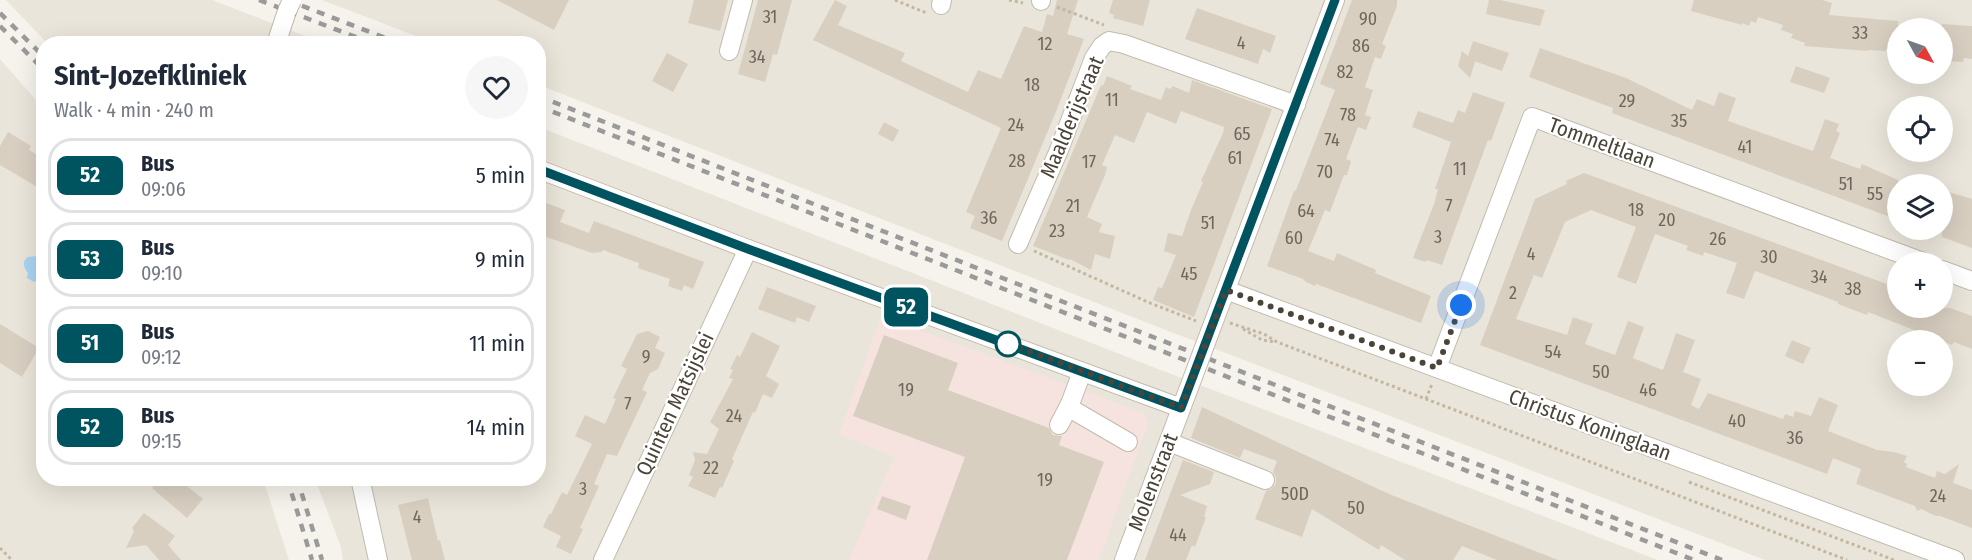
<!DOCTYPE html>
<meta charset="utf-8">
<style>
:root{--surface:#fff;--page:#f6f6f7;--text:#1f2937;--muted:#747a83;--line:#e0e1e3}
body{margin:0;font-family:"Fira Sans Condensed",sans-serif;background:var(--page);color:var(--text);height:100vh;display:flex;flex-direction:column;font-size:22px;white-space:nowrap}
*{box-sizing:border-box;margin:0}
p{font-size:20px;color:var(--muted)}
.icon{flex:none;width:33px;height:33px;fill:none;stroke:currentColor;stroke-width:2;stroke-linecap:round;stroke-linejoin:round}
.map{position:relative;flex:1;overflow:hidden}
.panel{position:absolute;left:36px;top:36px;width:510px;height:450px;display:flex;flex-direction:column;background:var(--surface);border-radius:24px;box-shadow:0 6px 24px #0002}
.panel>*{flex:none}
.badge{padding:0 12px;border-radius:9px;font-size:21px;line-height:39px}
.needle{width:39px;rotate:130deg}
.buttons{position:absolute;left:1887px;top:18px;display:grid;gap:12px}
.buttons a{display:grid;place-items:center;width:66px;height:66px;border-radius:50%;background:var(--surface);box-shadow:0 6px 24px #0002;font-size:30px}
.you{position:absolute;width:30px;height:30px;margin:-15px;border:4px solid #fff;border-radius:50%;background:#1a73e8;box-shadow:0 0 0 9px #1a73e833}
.map>.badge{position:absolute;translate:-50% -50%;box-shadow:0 0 0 3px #fff}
.round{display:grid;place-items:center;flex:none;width:63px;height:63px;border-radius:32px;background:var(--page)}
.overview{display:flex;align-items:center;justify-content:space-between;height:102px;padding:0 18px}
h1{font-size:28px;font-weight:700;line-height:45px}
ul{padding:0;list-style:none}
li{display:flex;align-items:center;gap:18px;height:75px;margin:0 12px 9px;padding:0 6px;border:3px solid var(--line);border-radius:24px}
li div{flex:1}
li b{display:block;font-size:22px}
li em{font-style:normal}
li .badge{min-width:66px;font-weight:700;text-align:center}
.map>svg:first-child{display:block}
.residential{fill:#eae5da;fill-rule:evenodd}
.medical{fill:#f6e3e0}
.water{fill:#a9d4f2}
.building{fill:#d8cfc1}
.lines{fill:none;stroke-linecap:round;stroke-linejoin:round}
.minor-casing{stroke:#c2bbae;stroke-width:20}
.path{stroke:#c4b79f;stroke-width:3;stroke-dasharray:3 3;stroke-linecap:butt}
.minor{stroke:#fff;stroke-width:18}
.rail{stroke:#9a9a9a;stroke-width:4.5;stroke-dasharray:8 8;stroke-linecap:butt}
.minor-bridge-casing{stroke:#c2bbae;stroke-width:20;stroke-linecap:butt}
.minor-bridge{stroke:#fff;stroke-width:18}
.line-casing{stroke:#fff;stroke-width:14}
.line{stroke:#005460;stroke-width:9}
.walk{stroke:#4b4439;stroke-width:6;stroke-dasharray:0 10.8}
.stop-dot{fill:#fff;stroke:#005460;stroke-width:3}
.labels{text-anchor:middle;stroke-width:4.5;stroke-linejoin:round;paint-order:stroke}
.number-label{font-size:18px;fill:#6e675b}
.street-label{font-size:21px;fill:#4b4439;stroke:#fff}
</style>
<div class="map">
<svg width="1972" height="560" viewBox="0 0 1972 560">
<rect width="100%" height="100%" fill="#f6f3ec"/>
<g class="residential">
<path d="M6,0H212L324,43H47Z"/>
<path d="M322,0H1972V560H1765L1171,332L539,85L538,44L434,43ZM1898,28H1942V74H1898ZM1898,106H1942V152H1898ZM1898,184H1942V230H1898ZM1898,262H1942V308H1898ZM1898,340H1942V386H1898Z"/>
<path d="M0,59L43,108L44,478L263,479L289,560H0Z"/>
<path d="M539,127L1158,369L1658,560H343L341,547L315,479L538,478Z"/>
</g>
<path class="medical" d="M881,316L1144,413L1148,423L1099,560H849L894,457L839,434Z"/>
<path class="water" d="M43,252V278L39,279L34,282L27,278L28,273C24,269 21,261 28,257L37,256Z"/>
<g class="building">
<path d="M497,0H569L554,30Z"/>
<path d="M694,0H728L720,31L688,23Z"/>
<path d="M758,0H792L777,55L773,54L765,82L738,74Z"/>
<path d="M835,0L847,6L838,25L905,53L901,61L968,92L978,70L1001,79L1024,26L1042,32L1047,14L1053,16L1057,0H1078L1067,34L1084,39L1055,114L1002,241L970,228L975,216L966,212L1001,128L813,40Z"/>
<path d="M1113,0H1150L1143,26L1113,18L1114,15L1109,13Z"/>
<path d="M1352,0H1397V6L1382,44L1386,46L1381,59L1375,57L1365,87L1373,90L1365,115L1371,117L1366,130L1358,127L1346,159L1351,161L1347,175H1344L1330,212L1325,210L1308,251L1334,261L1337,253L1376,270L1375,273L1431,296L1421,323L1316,284L1315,286L1306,282L1303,279L1267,266L1290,202L1294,191L1296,190L1335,90L1320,84Z"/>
<path d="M1489,0H1500L1545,10L1540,26L1486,14Z"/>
<path d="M1694,0H1822L1832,3L1829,15L1898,21V49H1886V51L1868,50V51L1804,46L1805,43L1791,38L1793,34L1781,30L1783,25L1758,17L1756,23L1751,21L1749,26L1742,23V25L1691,11Z"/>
<path d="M1197,8L1276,36L1270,53L1263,49L1258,64L1185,39Z"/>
<path d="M1942,24L1972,26V59L1964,58L1963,62L1942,61Z"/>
<path d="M1473,41L1509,53L1502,71L1474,61L1475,62L1470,78L1458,66L1462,51L1468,56Z"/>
<path d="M1540,48L1626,78L1692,110L1697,99L1714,106L1719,92L1736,98L1728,121L1813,151L1825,119L1839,124L1836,131L1840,133L1830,158L1860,169L1862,164L1898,180V220L1612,113L1613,108L1529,77Z"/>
<path d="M667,53L688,64L673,92L652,81Z"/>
<path d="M1796,66L1830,78L1824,93L1790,82Z"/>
<path d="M1107,76L1132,86L1130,89L1161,100L1166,87L1170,89L1173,86L1189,93L1192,80L1272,109L1194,317L1153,300L1158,287L1162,288L1176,255L1164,251L1168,233L1182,236L1191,210L1203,182L1201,181L1223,133L1224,127L1181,111L1176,124L1147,112L1134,143L1115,135L1102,165L1107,167L1105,175L1087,217L1102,224L1099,232L1115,236L1110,259L1095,254L1091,270L1070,259L1069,260L1033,246L1101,85L1103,86Z"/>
<path d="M1473,92L1505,103L1491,141L1488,140L1442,265L1427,260L1426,262L1413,258L1434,204L1438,189H1435L1451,142L1412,127L1418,111L1453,123L1458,110L1465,113Z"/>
<path d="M884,122L899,130L893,142L878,134Z"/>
<path d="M8,132L31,146L29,150L44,159V191L0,165V146Z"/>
<path d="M1584,173L1898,288V308H1950L1972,316V349L1954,342L1952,345L1868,312L1867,315L1838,304V302L1755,271L1744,299L1726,293L1737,263L1704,252L1703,256L1686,250L1688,246L1655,234L1636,284L1617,277L1636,227L1591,210L1565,222L1542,278L1534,275L1516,319L1567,335L1573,317L1593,324L1585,344L1615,355L1628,321L1644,327L1633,358L1663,370L1676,333L1695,340L1683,372L1701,379L1691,405L1699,409L1708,393L1783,419L1785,414L1793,417L1795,411L1811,416L1819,397L1838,405L1828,431L1877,450L1894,452L1907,456L1904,462L1907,464L1906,467L1935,478L1937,471L1945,474L1959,464L1953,483L1972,490V528L1940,516H1936L1921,509L1917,511L1915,506L1856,484L1861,469L1833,458L1827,474L1480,345L1535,199L1567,184L1566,181Z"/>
<path d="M1942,190L1972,199V248L1942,237Z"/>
<path d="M538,200L565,210L560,222L589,233L594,221L704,262L693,289L684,285L682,291L668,286L670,279L638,268L639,263L603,250L602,252L592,253L538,234Z"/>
<path d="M767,287L816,306L809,322L797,317L795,323L758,309Z"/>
<path d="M0,324L39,348L22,377L0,363Z"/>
<path d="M648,331L660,337L655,348L665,353L658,369L650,373L642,390L647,392L617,456L607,454L594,484L599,486L580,528L583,529L571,554L556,547L561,536L543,527L549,514H551L562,492L567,495L592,444L575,436L585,415L605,424L616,399L613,398L627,369L621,366L637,334Z"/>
<path d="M752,332L780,346L766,376L779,384L772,398L763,394L755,413L753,412L732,459L734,461L722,488L720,487L715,498L688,486L693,477L689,475L695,460L693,452L707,454L719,429L710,422L733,379L729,378L733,370L730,369L737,355L740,357Z"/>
<path d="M884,335L958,363L948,390L1049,428L1053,435L1062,436L1059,445L1104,462L1067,560H927L965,457L853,416Z"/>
<path d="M1792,340L1811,348L1803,364L1785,356Z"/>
<path d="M1202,407L1389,494L1558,560H1497L1462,546L1453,560H1405L1381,545L1379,550L1312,509L1302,537L1255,519L1266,491L1271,489L1276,484V478L1273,472L1277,461L1244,449L1240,458L1191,438Z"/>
<path d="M1183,460L1214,472L1210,484L1180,495L1207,506L1204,517H1206L1195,547L1192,545L1186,560H1145Z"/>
<path d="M160,478H177L203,499L187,518L152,488Z"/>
<path d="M882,496L911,506L906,520L877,509Z"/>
<path d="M428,498L438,541L440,540L445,560H412L398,505Z"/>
<path d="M144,513L175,536L168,545L181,560H159L146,545L126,548L134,531L132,528Z"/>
</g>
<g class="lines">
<g class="minor-casing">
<g id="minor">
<path d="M1041,1V0"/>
<path d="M941,5L942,0"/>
<path d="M276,44L287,11"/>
<path d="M729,51L743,0"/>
<path d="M538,169L748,249L1181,408"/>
<path d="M1018,244L1059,150L1094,58L1102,46L1109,41L1124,44L1296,105"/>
<path d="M1942,270L1972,281"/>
<path d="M1226,290L1955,560"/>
<path d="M1205,345L1335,0"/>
<path d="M1437,368L1532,117L1923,262"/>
<path d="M1082,372L1070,404L1073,410L1128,442"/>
<path d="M1059,425L1070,404"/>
<path d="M1169,442L1265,480"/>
<path d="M360,478L378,560"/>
<path d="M603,560L748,249"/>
<path d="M1124,560L1193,377"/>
</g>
</g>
<g class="path">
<path d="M895,0L924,12L925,10"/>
<path d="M1009,0L1023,3"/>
<path d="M1057,7L1104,25"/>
<path d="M1034,251L1150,303L1196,321"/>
<path d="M1230,323L1264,334L1277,342L1847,560"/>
<path d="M1243,329L1262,340L1275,342"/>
<path d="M1426,399L1432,384"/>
<path d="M1689,482L1894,560"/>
<path d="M0,548L12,560"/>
</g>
<use href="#minor" class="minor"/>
<g class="rail">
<path d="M259,0L374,44"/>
<path d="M287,0L401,44"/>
<path d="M0,13L44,57"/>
<path d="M0,26L44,70"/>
<path d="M538,96L1722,560"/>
<path d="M538,106L1694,560"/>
<path d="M287,478L312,560"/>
<path d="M297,478L322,560"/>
</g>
<g class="minor-bridge-casing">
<g id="minor-bridge">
<path d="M287,11L292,0"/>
<path d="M1193,377L1205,345"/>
</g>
</g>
<use href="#minor-bridge" class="minor-bridge"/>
</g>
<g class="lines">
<g class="line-casing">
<path id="line" d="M538,169L748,249L1181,408L1335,0"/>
</g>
<use href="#line" class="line"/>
<path class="walk" d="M1008,344L999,340L1181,408L1226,290L1437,368L1461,305"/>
</g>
<circle class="stop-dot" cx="1008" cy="344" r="12"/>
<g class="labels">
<g class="number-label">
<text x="770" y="23">31</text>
<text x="1368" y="25">90</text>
<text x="1860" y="39">33</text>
<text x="1241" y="49">4</text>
<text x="1045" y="50">12</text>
<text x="1361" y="52">86</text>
<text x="757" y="63">34</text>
<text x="1345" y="78">82</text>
<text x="1032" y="91">18</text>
<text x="1112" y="106">11</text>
<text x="1627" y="107">29</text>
<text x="1348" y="121">78</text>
<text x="1679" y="127">35</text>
<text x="1016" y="131">24</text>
<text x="1242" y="140">65</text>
<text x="1332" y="146">74</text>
<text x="1745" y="153">41</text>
<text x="1235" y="164">61</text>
<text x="1017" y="167">28</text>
<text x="1089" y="168">17</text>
<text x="1460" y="175">11</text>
<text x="1325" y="178">70</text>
<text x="1846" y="190">51</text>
<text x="1875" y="200">55</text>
<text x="1073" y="212">21</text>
<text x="1449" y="212">7</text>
<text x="1636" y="216">18</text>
<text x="1306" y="217">64</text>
<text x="989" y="224">36</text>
<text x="1667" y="226">20</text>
<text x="1208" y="229">51</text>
<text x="1057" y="237">23</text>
<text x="1438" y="243">3</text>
<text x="1294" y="244">60</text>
<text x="1718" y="245">26</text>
<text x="1531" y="260">4</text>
<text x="1769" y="263">30</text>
<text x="1189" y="280">45</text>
<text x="1819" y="283">34</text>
<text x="1853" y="295">38</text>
<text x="1513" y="299">2</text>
<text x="1553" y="358">54</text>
<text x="646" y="363">9</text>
<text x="1601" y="378">50</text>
<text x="906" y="396">19</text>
<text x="1648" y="396">46</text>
<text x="628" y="410">7</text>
<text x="734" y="422">24</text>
<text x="1737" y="427">40</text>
<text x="1795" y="444">36</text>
<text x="711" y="474">22</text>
<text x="1045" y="486">19</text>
<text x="583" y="495">3</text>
<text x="1295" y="500">50D</text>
<text x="1938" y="502">24</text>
<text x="1356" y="514">50</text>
<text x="417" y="523">4</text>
<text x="1178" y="541">44</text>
</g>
<g class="street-label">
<text transform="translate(1072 117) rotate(-67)" y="7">Maalderijstraat</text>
<text transform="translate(1602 143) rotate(20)" y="7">Tommeltlaan</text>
<text transform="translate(675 404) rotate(-65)" y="7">Quinten Matsijslei</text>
<text transform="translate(1590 425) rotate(20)" y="7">Christus Koninglaan</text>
<text transform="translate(1153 482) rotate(-69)" y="7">Molenstraat</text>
</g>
</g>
</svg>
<div class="buttons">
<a><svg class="needle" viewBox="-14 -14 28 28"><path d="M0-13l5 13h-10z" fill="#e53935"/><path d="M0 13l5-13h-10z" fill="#747a83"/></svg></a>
<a><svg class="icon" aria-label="locate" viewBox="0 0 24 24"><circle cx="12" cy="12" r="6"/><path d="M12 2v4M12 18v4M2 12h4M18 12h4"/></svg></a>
<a><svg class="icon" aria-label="layers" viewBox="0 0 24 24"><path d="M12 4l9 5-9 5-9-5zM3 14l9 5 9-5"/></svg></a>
<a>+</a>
<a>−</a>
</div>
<div class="you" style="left:1461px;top:305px"></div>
<b class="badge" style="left:906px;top:307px;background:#005460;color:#fff">52</b>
<section class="panel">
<div class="overview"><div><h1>Sint-Jozefkliniek</h1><p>Walk · 4 min · 240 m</p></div><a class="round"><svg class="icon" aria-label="heart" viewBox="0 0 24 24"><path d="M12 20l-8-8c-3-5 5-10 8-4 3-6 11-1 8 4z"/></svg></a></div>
<ul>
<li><span class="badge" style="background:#005460;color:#fff">52</span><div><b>Bus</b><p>09:06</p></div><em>5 min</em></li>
<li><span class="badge" style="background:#005460;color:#fff">53</span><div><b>Bus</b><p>09:10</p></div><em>9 min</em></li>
<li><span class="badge" style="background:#005460;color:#fff">51</span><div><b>Bus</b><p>09:12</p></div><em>11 min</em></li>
<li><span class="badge" style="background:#005460;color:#fff">52</span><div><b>Bus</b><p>09:15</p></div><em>14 min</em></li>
</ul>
</section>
</div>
